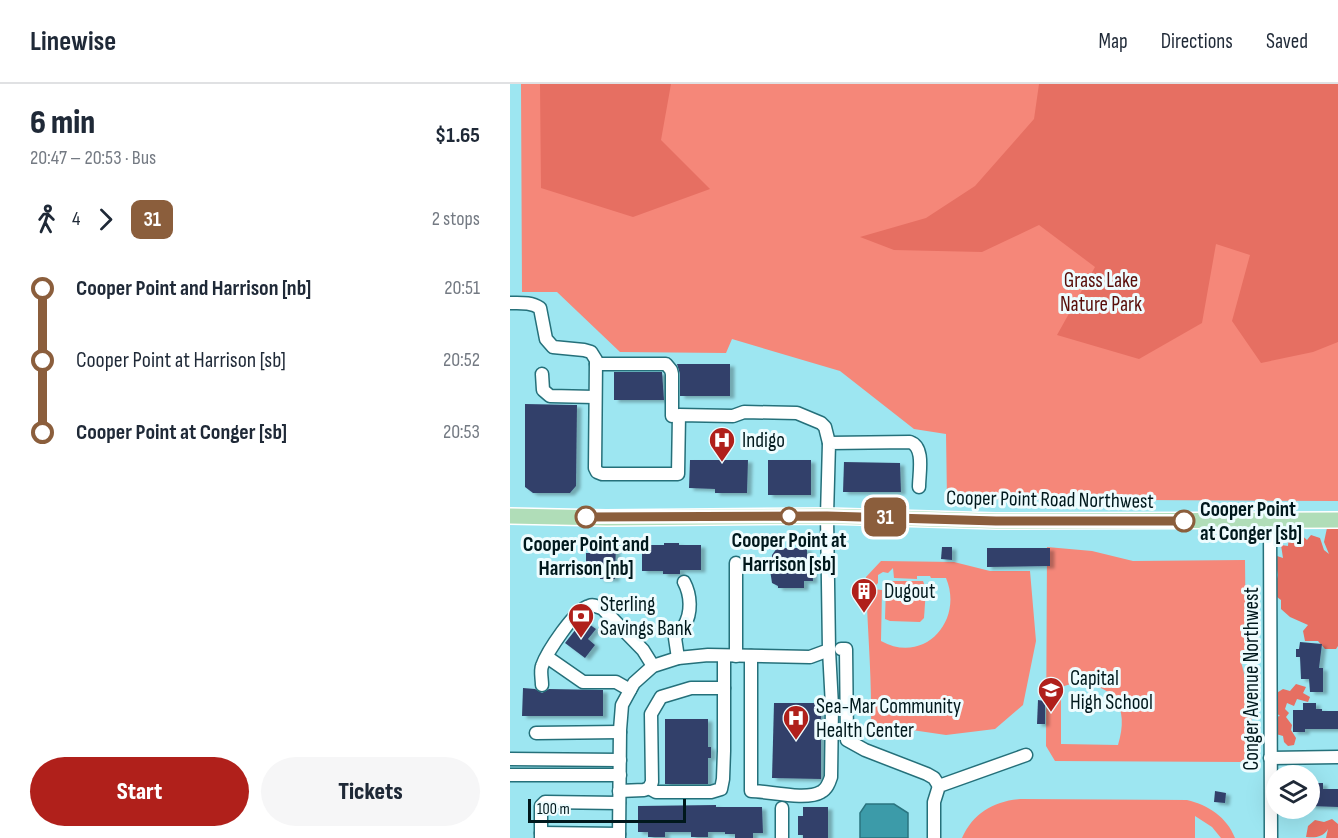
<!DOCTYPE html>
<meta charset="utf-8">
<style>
:root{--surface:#fff;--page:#f6f6f7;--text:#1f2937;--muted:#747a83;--line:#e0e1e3;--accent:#b0201b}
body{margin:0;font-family:"Sofia Sans Condensed",sans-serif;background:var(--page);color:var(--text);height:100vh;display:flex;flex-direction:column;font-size:22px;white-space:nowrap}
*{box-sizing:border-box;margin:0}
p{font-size:20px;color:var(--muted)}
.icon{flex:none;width:33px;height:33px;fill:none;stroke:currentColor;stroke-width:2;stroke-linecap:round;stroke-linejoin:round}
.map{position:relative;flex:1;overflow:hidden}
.drawer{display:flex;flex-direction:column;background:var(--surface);width:510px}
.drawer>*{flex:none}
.badge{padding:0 12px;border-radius:9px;font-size:21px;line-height:39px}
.tools{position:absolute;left:756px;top:681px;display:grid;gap:12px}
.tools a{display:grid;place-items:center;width:54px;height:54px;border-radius:50%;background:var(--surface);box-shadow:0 6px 24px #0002;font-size:30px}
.scale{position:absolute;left:18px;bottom:15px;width:158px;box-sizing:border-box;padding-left:6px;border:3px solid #00181c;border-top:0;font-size:16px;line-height:21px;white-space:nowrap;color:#00181c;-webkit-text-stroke:4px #eefcfe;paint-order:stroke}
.map>.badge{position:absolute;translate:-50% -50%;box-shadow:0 0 0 3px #fff}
.legs{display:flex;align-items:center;gap:9px;height:66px;padding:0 30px;font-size:20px}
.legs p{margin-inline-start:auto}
.overview{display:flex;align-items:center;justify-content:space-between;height:102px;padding:0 30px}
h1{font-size:33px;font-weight:800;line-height:45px}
.cta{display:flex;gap:12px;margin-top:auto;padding:12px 30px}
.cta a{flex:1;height:69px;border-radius:36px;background:var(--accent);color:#fff;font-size:24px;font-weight:800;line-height:69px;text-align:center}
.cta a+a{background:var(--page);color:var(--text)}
ul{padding:0 30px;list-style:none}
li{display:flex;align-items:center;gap:21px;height:72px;font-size:22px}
li i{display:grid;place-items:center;width:9px;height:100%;margin:0 8px;background:currentColor}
li i::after{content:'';width:15px;height:15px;margin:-8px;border:4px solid;border-radius:50%;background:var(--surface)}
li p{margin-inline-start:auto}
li:first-child i{background:linear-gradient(#0000 50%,currentColor 0)}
li:last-child i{background:linear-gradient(currentColor 50%,#0000 0)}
header{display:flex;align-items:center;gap:36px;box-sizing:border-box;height:84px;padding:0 30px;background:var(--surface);border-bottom:2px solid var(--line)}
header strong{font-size:28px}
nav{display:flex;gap:33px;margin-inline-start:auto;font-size:21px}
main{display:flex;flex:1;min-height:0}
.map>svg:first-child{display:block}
.green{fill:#f58779;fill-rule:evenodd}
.forest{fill:#e66f62}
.water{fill:#3c9ba9;stroke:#2a747f;stroke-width:1.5}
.building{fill:#33416b;filter:url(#shadow)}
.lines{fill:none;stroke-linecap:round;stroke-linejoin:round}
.minor-casing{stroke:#25707a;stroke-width:15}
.major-casing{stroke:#fff;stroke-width:18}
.minor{stroke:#fff;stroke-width:12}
.major{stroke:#b0ddb8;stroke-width:15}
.line-1-casing{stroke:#fff;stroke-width:14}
.line-1{stroke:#8b5e3c;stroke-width:9}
.stop-1-dot{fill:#fff;stroke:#8b5e3c;stroke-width:3}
.labels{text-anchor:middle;stroke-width:6;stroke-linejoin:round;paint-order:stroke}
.park-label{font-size:21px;fill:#590e0a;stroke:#eefcfe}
.poi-label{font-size:21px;fill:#00181c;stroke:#eefcfe;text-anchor:start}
.street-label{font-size:21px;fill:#00181c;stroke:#eefcfe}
.stop-label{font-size:21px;font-weight:bold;fill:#00181c;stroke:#eefcfe}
</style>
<header>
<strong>Linewise</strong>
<nav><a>Map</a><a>Directions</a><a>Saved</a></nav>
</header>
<main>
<section class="drawer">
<div class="overview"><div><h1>6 min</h1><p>20:47 – 20:53 · Bus</p></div><b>$1.65</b></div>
<div class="legs"><svg class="icon" aria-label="walk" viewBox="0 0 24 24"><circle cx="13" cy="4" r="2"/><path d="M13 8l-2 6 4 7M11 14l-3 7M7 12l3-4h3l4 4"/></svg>4<svg class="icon" aria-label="forward" viewBox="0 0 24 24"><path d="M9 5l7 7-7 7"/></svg><b class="badge" style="background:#8b5e3c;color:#fff">31</b><p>2 stops</p></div>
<ul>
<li><i style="color:#8b5e3c"></i><b>Cooper Point and Harrison [nb]</b><p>20:51</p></li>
<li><i style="color:#8b5e3c"></i><span>Cooper Point at Harrison [sb]</span><p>20:52</p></li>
<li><i style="color:#8b5e3c"></i><b>Cooper Point at Conger [sb]</b><p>20:53</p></li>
</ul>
<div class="cta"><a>Start</a><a>Tickets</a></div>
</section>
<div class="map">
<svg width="828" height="754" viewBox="0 0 828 754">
<defs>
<filter id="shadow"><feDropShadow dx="4.5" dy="2.5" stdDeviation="1.5" flood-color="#0004"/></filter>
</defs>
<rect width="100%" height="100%" fill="#9de6f1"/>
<g class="green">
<path d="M11,0H828V417L437,415L436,350L404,345L330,287L222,255L216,269L110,268L47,208H12Z"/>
<path d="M537,463L582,467L623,477L735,476L736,573L730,574C739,607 747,639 738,674L730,678L545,677L536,662ZM564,599C604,599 620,623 608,661L551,660V603Z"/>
<path d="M371,477L444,478L480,487H520L526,557L513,621L485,645L436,651L361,640C362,591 357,542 356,493ZM383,484L384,494L407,495V492H420L421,494H436C454,537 414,581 371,557L372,506L362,505L368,499V491L373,488L378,489Z"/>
<path d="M381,497H413L416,505L414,534L410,538L380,537L375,535L376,502Z"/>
<path d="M510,715L677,716C698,721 717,733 725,754H711L702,743L685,732V754H452C463,729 484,717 510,715Z"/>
</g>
<g class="forest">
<path d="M30,0H161L151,56L200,105L123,133L31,104Z"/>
<path d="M529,0H828V258L803,268L751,279L722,237L740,171L706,160L692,239L629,275L547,251L585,183L529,141L472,168L384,166L350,153L416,134L465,102L524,35Z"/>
<path d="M817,444H828V562L826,565H815L808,557H795L793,547L798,541L780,533L771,525V516L763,510L768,491L764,471L773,474L771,461L778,462L779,451L789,449L797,456L801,451L810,454L814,466L819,470L814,458Z"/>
<path d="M786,600L796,603L793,609L800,613L798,618L787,615L784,622L777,619L775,625L779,629L776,633L782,641L781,646L786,654L784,661L778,662L774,658L773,652L766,650L765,633L770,632L764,627V619L767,616L765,614V610L773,605L780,607Z"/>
<path d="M822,735L828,740V754H816L818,745C813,753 806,754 796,753L798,742L805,736L814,738Z"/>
</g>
<path class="water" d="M356,720H384L398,729V754H350V729Z"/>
<g class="building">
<path d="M167,280H220V312H170V290Z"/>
<path d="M104,288H152L154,316H104Z"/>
<path d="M15,320L67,321L66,402L60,409H23L15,403Z"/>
<path d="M180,376H238L237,409H205V405L179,404Z"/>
<rect x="258" y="376" width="43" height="35"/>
<path d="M334,378L390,379L391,408H333Z"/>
<path d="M95,459H106L105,495H90V490L76,489V469H95Z"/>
<path d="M154,459H169V461H191V486H170V490H153V487H132V461H154Z"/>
<path d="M432,463H442V476L431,475Z"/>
<path d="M267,464H297V471H302L303,497H294V504H268V502L262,499L260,486L262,484V471Z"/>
<path d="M477,464H540V482L477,483Z"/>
<path d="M73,536L86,545L78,555L85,561L75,574L55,559Z"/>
<path d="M790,558L812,560L809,584H813V608H800L799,595H791L790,573H786V565H789Z"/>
<path d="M13,604L25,605L32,609L39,605L93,606V632H12Z"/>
<path d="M528,616L535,617V640H527Z"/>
<path d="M264,619H311V695L262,694Z"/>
<path d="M793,619H806V625H812V627H828V645H795V648H783V626H793Z"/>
<path d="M155,635H198V663H201V674H198V700H155Z"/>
<path d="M800,699H813V705H828V723L800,722Z"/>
<path d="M705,707L716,709L715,719L704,718Z"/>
<path d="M206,721V723H252L253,749H243V754H225V750H215V748H198V753H181V748H155V753H138V748H128V722Z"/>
<path d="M293,723H318V754H293V751H288V732H293Z"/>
</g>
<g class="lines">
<g class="minor-casing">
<g id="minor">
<path d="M0,219C11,219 21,218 30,224L36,255L43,263L74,266L81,268L86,276L85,384L87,388L92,390H168L169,331L223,332L234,328L287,329L311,339L315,343L319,359"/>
<path d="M86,280H156L161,286L162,290V332"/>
<path d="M32,290L33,306L40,312L85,313"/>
<path d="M760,436L761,754"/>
<path d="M331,565H336L337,656L355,666L417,690L424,694L429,702"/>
<path d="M226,572V479"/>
<path d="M241,572V707C258,707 296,717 311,708C317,705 319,699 321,693L322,622L319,566"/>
<path d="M37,573L73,598H106L120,606"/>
<path d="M168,574L165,554C167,549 171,547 174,542C182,529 181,511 174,498"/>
<path d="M32,601C32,595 30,587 32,582C37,568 65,525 79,522C84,520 88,523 93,525L133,566L143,582"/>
<path d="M26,649L110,648"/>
<path d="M760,674L828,673"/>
<path d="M0,675L110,676"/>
<path d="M0,691H110"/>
<path d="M139,704L146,708H201L211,705L213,695L214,667V572"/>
<path d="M109,707L134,706L139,704L142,698L141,630L151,613L181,604H214"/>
<path d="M31,749L109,750"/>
<path d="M31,754V722L35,718L109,719"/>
<path d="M109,754L110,646L112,621L124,599L143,582L168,574L198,571L300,573L319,566L317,432L319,359L400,358C415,363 409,389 409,403"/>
<path d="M272,754V724"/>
<path d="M424,754V718L429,702L516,671"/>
</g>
</g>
<g class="major-casing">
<path id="major" d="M0,432L96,434L317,432L486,437L828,436"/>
</g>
<use href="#minor" class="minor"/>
<use href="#major" class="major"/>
</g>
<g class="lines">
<g class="line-1-casing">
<path id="line-1" d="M76,433L317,432L486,437H674"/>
</g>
<use href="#line-1" class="line-1"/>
</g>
<defs>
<g id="hospital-pin" transform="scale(1.35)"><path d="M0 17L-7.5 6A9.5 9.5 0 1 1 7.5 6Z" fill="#b0201b" stroke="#eefcfe"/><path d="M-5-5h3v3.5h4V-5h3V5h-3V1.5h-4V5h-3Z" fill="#fff"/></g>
<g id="building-pin" transform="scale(1.35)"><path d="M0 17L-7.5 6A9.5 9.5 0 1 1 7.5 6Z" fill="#b0201b" stroke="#eefcfe"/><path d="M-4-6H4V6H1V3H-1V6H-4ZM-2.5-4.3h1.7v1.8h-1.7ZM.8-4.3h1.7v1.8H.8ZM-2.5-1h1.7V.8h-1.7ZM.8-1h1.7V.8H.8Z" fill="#fff"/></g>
<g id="bank-pin" transform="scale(1.35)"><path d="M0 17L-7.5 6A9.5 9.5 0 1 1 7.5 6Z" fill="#b0201b" stroke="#eefcfe"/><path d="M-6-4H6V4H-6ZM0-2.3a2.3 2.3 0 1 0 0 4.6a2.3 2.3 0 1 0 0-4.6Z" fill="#fff"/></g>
<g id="school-pin" transform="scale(1.35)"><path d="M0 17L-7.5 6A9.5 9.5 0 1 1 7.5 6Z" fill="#b0201b" stroke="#eefcfe"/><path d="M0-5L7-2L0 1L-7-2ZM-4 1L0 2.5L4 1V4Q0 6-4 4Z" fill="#fff"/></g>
</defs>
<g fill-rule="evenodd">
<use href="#hospital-pin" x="212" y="356"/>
<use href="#building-pin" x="354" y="507"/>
<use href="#bank-pin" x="71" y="532"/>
<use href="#school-pin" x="541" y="606"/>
<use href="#hospital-pin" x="286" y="634"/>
</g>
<g class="stop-1-dot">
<circle cx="279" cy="432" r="8"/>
<circle cx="76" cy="433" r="10"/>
<circle cx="674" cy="437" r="10"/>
</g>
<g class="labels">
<g class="park-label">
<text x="591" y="203">Grass Lake<tspan x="591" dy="24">Nature Park</tspan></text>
</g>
<g class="poi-label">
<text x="232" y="363">Indigo</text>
<text x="374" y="514">Dugout</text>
<text x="90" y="527">Sterling<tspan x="90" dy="24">Savings Bank</tspan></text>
<text x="560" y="601">Capital<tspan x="560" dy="24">High School</tspan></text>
<text x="306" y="629">Sea-Mar Community<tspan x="306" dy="24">Health Center</tspan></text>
</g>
<g class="street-label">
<text transform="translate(540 415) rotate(1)" y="7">Cooper Point Road Northwest</text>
<text transform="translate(741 595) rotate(-90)" y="7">Conger Avenue Northwest</text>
</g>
<g class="stop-label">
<text x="690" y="432" text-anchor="start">Cooper Point<tspan x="690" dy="24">at Conger [sb]</tspan></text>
<text x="279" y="463">Cooper Point at<tspan x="279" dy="24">Harrison [sb]</tspan></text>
<text x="76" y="467">Cooper Point and<tspan x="76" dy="24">Harrison [nb]</tspan></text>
</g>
</g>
</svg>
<div class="tools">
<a><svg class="icon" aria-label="layers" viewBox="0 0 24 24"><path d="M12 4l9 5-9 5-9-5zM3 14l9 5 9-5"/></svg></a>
</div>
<div class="scale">100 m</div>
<b class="badge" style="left:375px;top:433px;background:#8b5e3c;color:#fff">31</b>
</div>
</main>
